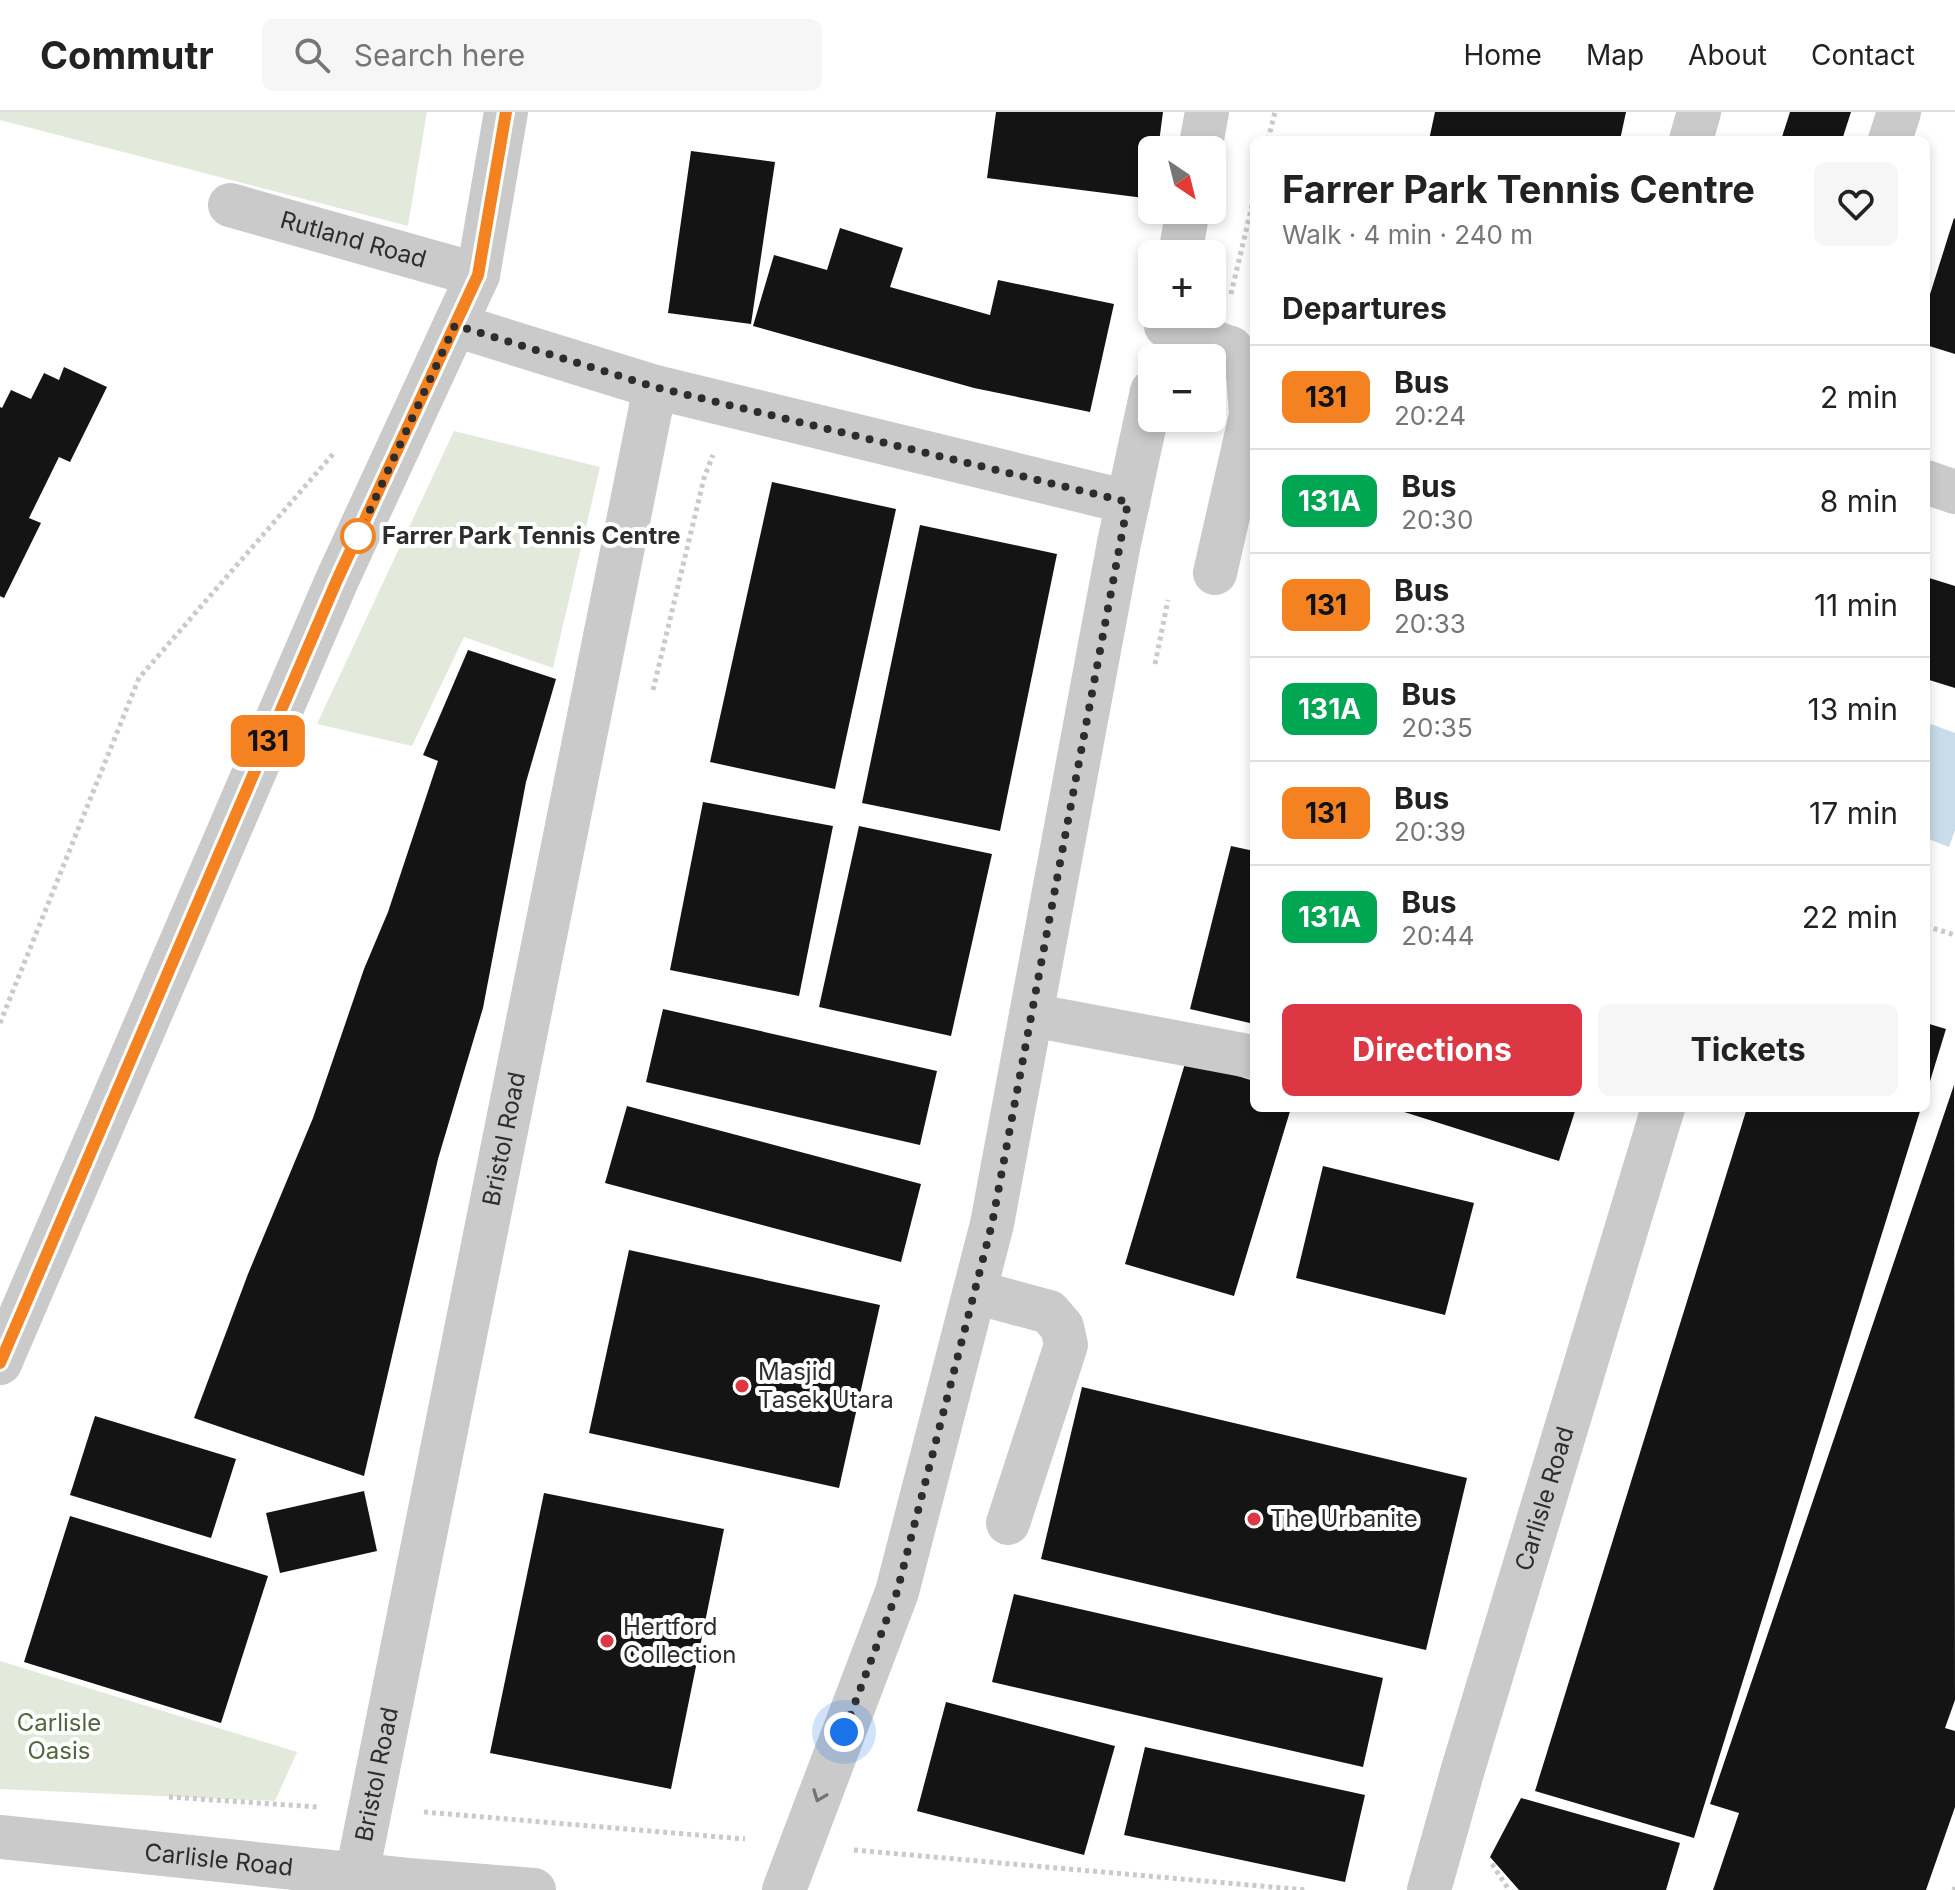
<!DOCTYPE html>
<meta charset="utf-8">
<style>
:root{--surface:#fff;--page:#f6f6f6;--text:#222;--muted:#767676;--line:#e0e0e0;--accent:#dc3743}
body{margin:0;font-family:Inter,sans-serif;background:var(--page);color:var(--text);height:100vh;display:flex;flex-direction:column;font-size:30px;white-space:nowrap}
*{box-sizing:border-box;margin:0}
p{font-size:26px;color:var(--muted)}
.icon{flex:none;width:44px;height:44px;fill:none;stroke:currentColor;stroke-width:2;stroke-linecap:round;stroke-linejoin:round}
.map{position:relative;flex:1;overflow:hidden}
.panel{position:absolute;left:1250px;top:24px;width:680px;height:976px;display:flex;flex-direction:column;background:var(--surface);border-radius:12px;box-shadow:0 4px 12px #0003}
.panel>*{flex:none}
.badge{padding:0 16px;border-radius:12px;font-size:28px;line-height:52px}
.needle{width:52px;rotate:145deg}
.buttons{position:absolute;left:1138px;top:24px;display:grid;gap:16px}
.buttons a{display:grid;place-items:center;width:88px;height:88px;border-radius:12px;background:var(--surface);box-shadow:0 4px 12px #0003;font-size:40px}
.you{position:absolute;width:40px;height:40px;margin:-20px;border:6px solid #fff;border-radius:50%;background:#1a73e8;box-shadow:0 0 0 12px #1a73e833}
.map>.badge{position:absolute;translate:-50% -50%;box-shadow:0 0 0 4px #fff}
h2{padding:0 32px;font-size:30px;line-height:72px}
.round{display:grid;place-items:center;flex:none;width:84px;height:84px;border-radius:12px;background:var(--page)}
.summary{display:flex;align-items:center;justify-content:space-between;height:136px;padding:0 32px}
h1{font-size:38px;font-weight:700;line-height:60px}
.button{display:flex;gap:16px;margin-top:auto;padding:16px 32px}
.button a{flex:1;height:92px;border-radius:12px;background:var(--accent);color:#fff;font-size:32px;font-weight:700;line-height:92px;text-align:center}
.button a+a{background:var(--page);color:var(--text)}
ul{padding:0;list-style:none}
li{display:flex;align-items:center;gap:24px;height:104px;padding:0 32px;border-top:2px solid var(--line)}
li div{flex:1}
li b{display:block;font-size:30px}
li em{font-style:normal}
li .badge{min-width:88px;font-weight:700;text-align:center}
header{display:flex;align-items:center;gap:48px;box-sizing:border-box;height:112px;padding:0 40px;background:var(--surface);border-bottom:2px solid var(--line)}
header strong{font-size:38px}
nav{display:flex;gap:44px;margin-inline-start:auto;font-size:28px}
.search{width:560px;height:72px;background:var(--page);display:flex;align-items:center;gap:20px;box-sizing:border-box;padding:0 28px;border-radius:12px;color:var(--muted);font-size:30px}
.map>svg:first-child{display:block}
.green{fill:#e3eadb}
.water{fill:#c8dce9}
.building{fill:#141414}
.lines{fill:none;stroke-linecap:round;stroke-linejoin:round}
.path{stroke:#cacaca;stroke-width:5;stroke-dasharray:4 4;stroke-linecap:butt}
.minor{stroke:#cacaca;stroke-width:44}
.oneway{stroke:#747474}
.line-casing{stroke:#fff;stroke-width:18}
.line{stroke:#f58220;stroke-width:12}
.walk{stroke:#2d2d2d;stroke-width:8;stroke-dasharray:0 14.4}
.stop-dot{fill:#fff;stroke:#f58220;stroke-width:4}
.poi-dot{fill:#dc3743;stroke:#fff;stroke-width:3}
.labels{text-anchor:middle;stroke-width:8;stroke-linejoin:round;paint-order:stroke}
.street-label{font-size:24px;fill:#2d2d2d;stroke:#fff}
.stop-label{font-size:24px;font-weight:bold;fill:#2d2d2d;stroke:#fff;text-anchor:start}
.poi-label{font-size:24px;fill:#2d2d2d;stroke:#fff;text-anchor:start}
.park-label{font-size:24px;fill:#50663d;stroke:#fff}
</style>
<header>
<strong>Commutr</strong>
<div class="search"><svg class="icon" aria-label="search" viewBox="0 0 24 24"><circle cx="10" cy="10" r="6"/><path d="M15 15l6 6"/></svg>Search here</div>
<nav><a>Home</a><a>Map</a><a>About</a><a>Contact</a></nav>
</header>
<div class="map">
<svg width="1955" height="1778" viewBox="0 0 1955 1778">
<rect width="100%" height="100%" fill="#fff"/>
<g class="green">
<path d="M0,0H427L408,114L0,8Z"/>
<path d="M454,319L600,355L553,556L464,525L412,634L317,612Z"/>
<path d="M0,1549L297,1640L275,1689L0,1677Z"/>
</g>
<path class="water" d="M1931,612L1955,621V718L1949,735L1926,726V627Z"/>
<g class="building">
<path d="M996,0H1163L1158,38H1152V87L987,66Z"/>
<path d="M1435,0H1626L1620,28H1429Z"/>
<path d="M1790,0H1851L1842,28H1781Z"/>
<path d="M691,39L775,50L751,212L668,201Z"/>
<path d="M1954,106L1955,107V242L1926,233V195Z"/>
<path d="M840,116L903,136L890,175L990,203L998,168L1114,192L1090,300L974,276L753,214L774,143L827,158Z"/>
<path d="M64,255L107,275L70,350L59,345L29,406L41,411L4,486L0,484V295L2,296L11,278L31,287L44,261L59,268Z"/>
<path d="M772,370L896,397L835,677L710,650Z"/>
<path d="M920,413L1057,442L1000,719L862,691Z"/>
<path d="M1926,465L1955,474V576L1926,567Z"/>
<path d="M468,538L556,567L526,670L483,896L438,1047L364,1364L194,1306L248,1162L313,1006L364,857L388,800L438,649L423,643Z"/>
<path d="M703,690L833,714L799,884L670,858Z"/>
<path d="M859,714L992,742L951,924L819,895Z"/>
<path d="M1231,734L1254,739V912L1190,897Z"/>
<path d="M663,897L937,959L920,1033L646,970Z"/>
<path d="M1926,911L1946,917L1927,979H1926Z"/>
<path d="M1186,948L1254,969V996H1291L1234,1184L1125,1152Z"/>
<path d="M1954,973L1955,1588L1945,1616L1955,1619V1695L1926,1778H1713L1739,1701L1710,1692Z"/>
<path d="M627,994L921,1072L901,1150L605,1071Z"/>
<path d="M1402,996H1576L1559,1049L1401,999Z"/>
<path d="M1747,996H1921L1694,1726L1535,1679Z"/>
<path d="M1323,1054L1474,1091L1445,1203L1296,1166Z"/>
<path d="M629,1138L880,1193L839,1376L589,1321Z"/>
<path d="M1082,1275L1467,1366L1426,1538L1041,1447Z"/>
<path d="M95,1304L236,1347L211,1426L70,1383Z"/>
<path d="M364,1379L377,1439L280,1461L266,1401Z"/>
<path d="M544,1381L724,1417L671,1677L490,1641Z"/>
<path d="M70,1404L268,1464L221,1611L24,1550Z"/>
<path d="M1014,1482L1383,1566L1363,1655L992,1570Z"/>
<path d="M946,1590L1115,1634L1084,1743L917,1699Z"/>
<path d="M1145,1635L1365,1683L1345,1770L1124,1723Z"/>
<path d="M1521,1686L1680,1731L1666,1778H1519L1490,1745Z"/>
</g>
<g class="lines">
<g class="path">
<path d="M1268,28L1275,0"/>
<path d="M1231,182L1254,85"/>
<path d="M1155,552L1168,488"/>
<path d="M653,578L704,366L713,343"/>
<path d="M1926,814L1955,823"/>
<path d="M0,911L139,566L333,342"/>
<path d="M169,1685L318,1695"/>
<path d="M424,1700L745,1727"/>
<path d="M854,1738L1306,1778"/>
<path d="M1492,1752L1509,1778"/>
<path d="M1954,1778L1955,1775"/>
</g>
<g class="minor">
<path d="M1691,28L1699,0"/>
<path d="M1890,28L1899,0"/>
<path d="M1200,38L1207,0"/>
<path id="s1" d="M230,93L478,163"/>
<path d="M1180,142L1188,98"/>
<path d="M455,213L655,275L1128,390"/>
<path d="M1166,214L1231,236L1248,261L1251,303L1215,461"/>
<path d="M1926,370L1955,380"/>
<path d="M1031,903L1254,945"/>
<path d="M975,1180L1049,1200L1062,1215L1066,1233L1008,1411"/>
<path d="M0,1251L337,468L478,163L506,0"/>
<path id="s2" d="M0,1725L408,1768L534,1778"/>
<path id="s3" d="M348,1778L357,1762L655,275"/>
<path d="M784,1778L897,1480L992,1112L1119,431L1152,279"/>
<path id="s4" d="M1429,1778L1463,1657L1663,996"/>
</g>
</g>
<defs><path id="oneway-chevron" d="M-2-3.5L2.5 0L-2 3.5" fill="none" stroke-width="1.6" stroke-linecap="round" stroke-linejoin="round" transform="scale(2)"/></defs>
<use class="oneway" href="#oneway-chevron" transform="translate(819 1684) rotate(111)"/>
<g class="lines">
<g class="line-casing">
<path id="line" d="M0,1251L337,468L478,163L506,0"/>
</g>
<use href="#line" class="line"/>
<path class="walk" d="M358,424L455,213L655,275L1128,390L992,1112L897,1480L844,1620"/>
</g>
<circle class="stop-dot" cx="358" cy="424" r="16"/>
<g class="poi-dot">
<circle cx="742" cy="1274" r="8"/>
<circle cx="1254" cy="1407" r="8"/>
<circle cx="607" cy="1529" r="8"/>
</g>
<g class="labels">
<g class="street-label">
<text dy="8" stroke="none"><textPath href="#s1" startOffset="128">Rutland Road</textPath></text>
<text dy="8" stroke="none"><textPath href="#s3" startOffset="768">Bristol Road</textPath></text>
<text dy="8" stroke="none"><textPath href="#s4" startOffset="408">Carlisle Road</textPath></text>
<text dy="8" stroke="none"><textPath href="#s3" startOffset="120">Bristol Road</textPath></text>
<text dy="8" stroke="none"><textPath href="#s2" startOffset="220">Carlisle Road</textPath></text>
</g>
<g class="stop-label">
<text x="382" y="432">Farrer Park Tennis Centre</text>
</g>
<g class="poi-label">
<text x="758" y="1268">Masjid<tspan x="758" dy="28">Tasek Utara</tspan></text>
<text x="1270" y="1415">The Urbanite</text>
<text x="623" y="1523">Hertford<tspan x="623" dy="28">Collection</tspan></text>
</g>
<g class="park-label">
<text x="59" y="1619">Carlisle<tspan x="59" dy="28">Oasis</tspan></text>
</g>
</g>
</svg>
<div class="buttons">
<a><svg class="needle" viewBox="-14 -14 28 28"><path d="M0-13l5 13h-10z" fill="#e53935"/><path d="M0 13l5-13h-10z" fill="#767676"/></svg></a>
<a>+</a>
<a>−</a>
</div>
<div class="you" style="left:844px;top:1620px"></div>
<b class="badge" style="left:268px;top:629px;background:#f58220;color:#111">131</b>
<section class="panel">
<div class="summary"><div><h1>Farrer Park Tennis Centre</h1><p>Walk · 4 min · 240 m</p></div><a class="round"><svg class="icon" aria-label="heart" viewBox="0 0 24 24"><path d="M12 20l-8-8c-3-5 5-10 8-4 3-6 11-1 8 4z"/></svg></a></div>
<h2>Departures</h2>
<ul>
<li><span class="badge" style="background:#f58220;color:#111">131</span><div><b>Bus</b><p>20:24</p></div><em>2 min</em></li>
<li><span class="badge" style="background:#00a651;color:#fff">131A</span><div><b>Bus</b><p>20:30</p></div><em>8 min</em></li>
<li><span class="badge" style="background:#f58220;color:#111">131</span><div><b>Bus</b><p>20:33</p></div><em>11 min</em></li>
<li><span class="badge" style="background:#00a651;color:#fff">131A</span><div><b>Bus</b><p>20:35</p></div><em>13 min</em></li>
<li><span class="badge" style="background:#f58220;color:#111">131</span><div><b>Bus</b><p>20:39</p></div><em>17 min</em></li>
<li><span class="badge" style="background:#00a651;color:#fff">131A</span><div><b>Bus</b><p>20:44</p></div><em>22 min</em></li>
</ul>
<div class="button"><a>Directions</a><a>Tickets</a></div>
</section>
</div>
